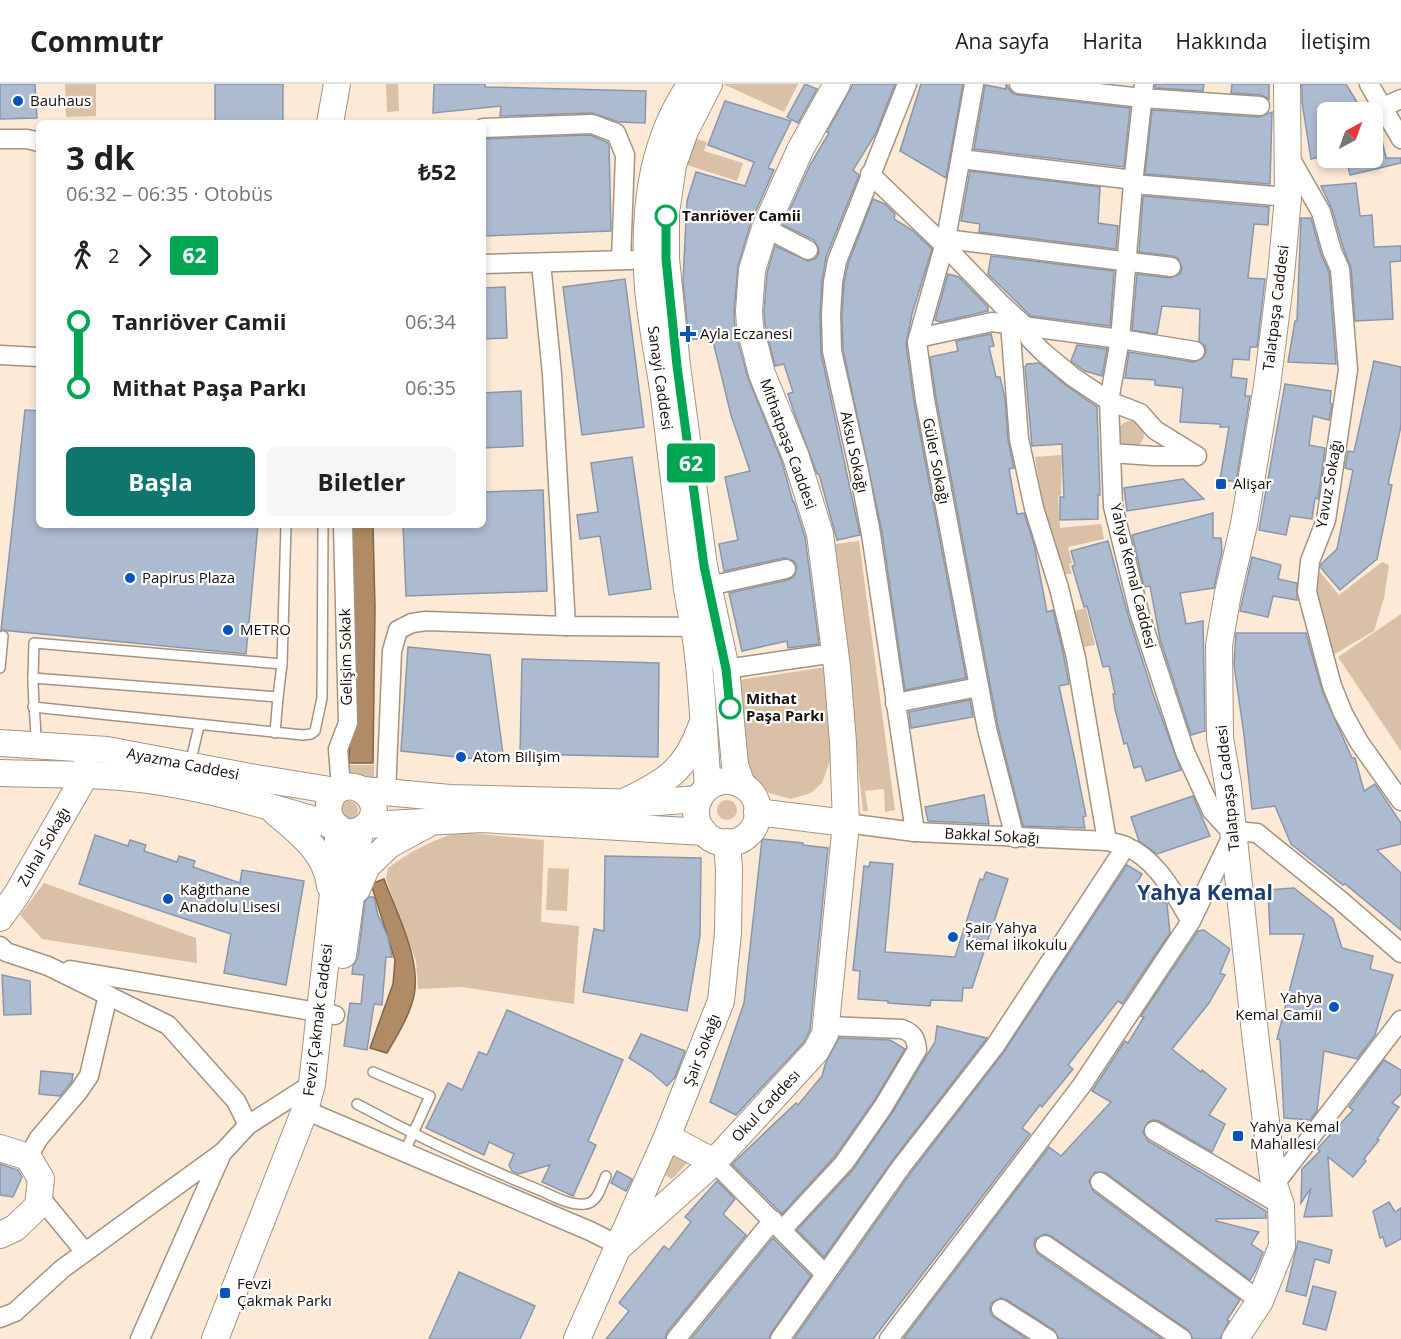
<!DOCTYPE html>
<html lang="tr">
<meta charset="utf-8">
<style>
:root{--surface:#fff;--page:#f6f6f6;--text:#202124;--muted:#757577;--line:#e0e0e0;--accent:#0f766e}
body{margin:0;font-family:"Open Sans",sans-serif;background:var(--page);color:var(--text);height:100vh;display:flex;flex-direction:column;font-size:22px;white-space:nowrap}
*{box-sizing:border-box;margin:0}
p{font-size:20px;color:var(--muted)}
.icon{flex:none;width:33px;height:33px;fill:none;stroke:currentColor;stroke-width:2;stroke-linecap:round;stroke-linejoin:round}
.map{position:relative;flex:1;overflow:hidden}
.details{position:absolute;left:36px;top:36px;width:450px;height:408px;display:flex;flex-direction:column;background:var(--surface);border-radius:9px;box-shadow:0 3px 9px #0003}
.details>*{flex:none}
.badge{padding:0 12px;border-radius:4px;font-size:21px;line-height:39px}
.needle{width:39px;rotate:41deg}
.fabs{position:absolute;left:1317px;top:18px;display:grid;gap:12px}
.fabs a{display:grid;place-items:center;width:66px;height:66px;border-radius:9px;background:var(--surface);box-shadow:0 3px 9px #0003;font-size:30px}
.map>.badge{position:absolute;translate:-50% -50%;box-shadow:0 0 0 3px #fff}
.legs{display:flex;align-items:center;gap:9px;height:66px;padding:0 30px;font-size:20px}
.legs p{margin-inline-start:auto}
.head{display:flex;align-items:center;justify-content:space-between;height:102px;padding:0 30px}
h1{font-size:33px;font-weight:700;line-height:45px}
.cta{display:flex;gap:12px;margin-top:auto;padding:12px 30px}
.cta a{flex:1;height:69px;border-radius:9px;background:var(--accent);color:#fff;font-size:24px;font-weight:700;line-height:69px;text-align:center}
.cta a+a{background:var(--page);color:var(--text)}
ul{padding:0 30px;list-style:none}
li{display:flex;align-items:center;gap:21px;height:66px;font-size:22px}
li i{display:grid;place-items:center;width:9px;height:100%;margin:0 8px;background:currentColor}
li i::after{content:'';width:15px;height:15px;margin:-8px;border:4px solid;border-radius:50%;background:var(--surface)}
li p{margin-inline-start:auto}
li:first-child i{background:linear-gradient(#0000 50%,currentColor 0)}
li:last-child i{background:linear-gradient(currentColor 50%,#0000 0)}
header{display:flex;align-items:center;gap:36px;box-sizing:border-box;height:84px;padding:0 30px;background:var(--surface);border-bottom:2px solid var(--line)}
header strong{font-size:28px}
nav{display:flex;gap:33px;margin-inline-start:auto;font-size:21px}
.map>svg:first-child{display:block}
.green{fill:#dac0a7}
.water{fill:#b08b65;stroke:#826649;stroke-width:1.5}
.building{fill:#adbbd0;stroke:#8a97ab;stroke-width:1.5}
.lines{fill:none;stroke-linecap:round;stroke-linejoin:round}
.lane-casing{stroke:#a59381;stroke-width:12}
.street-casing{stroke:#a59381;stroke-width:21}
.secondary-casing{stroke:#a59381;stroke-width:28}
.lane{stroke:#fff;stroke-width:9}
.street{stroke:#fff;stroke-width:18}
.secondary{stroke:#fff;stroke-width:26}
.line-1-casing{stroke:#fff;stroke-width:14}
.line-1{stroke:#00a651;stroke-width:9}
.poi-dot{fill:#0754be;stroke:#fff;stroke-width:2}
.stop-1-dot{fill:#fff;stroke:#00a651;stroke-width:3}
.labels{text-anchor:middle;stroke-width:4.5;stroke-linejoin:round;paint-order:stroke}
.poi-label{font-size:15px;fill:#150e08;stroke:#fff;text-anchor:start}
.stop-label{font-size:15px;font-weight:bold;fill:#150e08;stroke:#fff;text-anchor:start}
.street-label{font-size:15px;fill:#150e08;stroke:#fff}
.district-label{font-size:21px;font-weight:bold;fill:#1c3e73;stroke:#fff}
</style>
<header>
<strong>Commutr</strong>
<nav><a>Ana sayfa</a><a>Harita</a><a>Hakkında</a><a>İletişim</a></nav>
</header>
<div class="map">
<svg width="1401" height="1255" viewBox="0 0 1401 1255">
<rect width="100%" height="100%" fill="#fce9d6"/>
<g class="green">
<path d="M65,0H96V32L66,33Z"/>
<path d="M386,0H398L399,27L387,28Z"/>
<path d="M723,0H798L784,28Z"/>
<path d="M696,55L707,58L704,67L743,79L737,97L687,81Z"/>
<circle cx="1131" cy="350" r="13"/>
<path d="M1062,371L1061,411L1058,412L1060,444L1101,440L1104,455L1068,463L1072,479L1069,480L1072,490H1065L1043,424L1035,373Z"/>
<path d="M859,457L895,726L885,728L884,705L865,707L868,727H863L844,551L829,461Z"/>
<path d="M1382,478L1389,481L1384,514L1374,547L1333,571L1314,499L1316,483L1339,511Z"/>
<path d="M1086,524L1095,561L1084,563L1075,527Z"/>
<path d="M1401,530V667L1338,573Z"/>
<path d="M826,583L832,671L822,699L811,709L791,715L769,709L757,698L749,684L740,596Z"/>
<path d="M348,681H374V694H349Z"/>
<circle cx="727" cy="726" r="10"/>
<circle cx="349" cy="726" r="9"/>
<path d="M458,748L544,756L541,838L579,842L574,920L462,903L418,905L416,877L386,795L388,784C410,767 432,757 458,748Z"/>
<path d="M548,784L569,785L567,827L546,826Z"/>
<path d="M44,799L196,854L197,879L42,855L20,831Z"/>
<path d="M671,1069L688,1078L672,1095L662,1089Z"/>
</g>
<g class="water">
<path d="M350,441H373L375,524L373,679H349L352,585Z"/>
<path d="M384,795C397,830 425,882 412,919C407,937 396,953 387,969L370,964L393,900L395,876L371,800Z"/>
</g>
<g class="building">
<path d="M0,0H35L37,34L0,35Z"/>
<rect x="215" y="0" width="68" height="39"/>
<path d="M434,0H485V3L646,7L645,39L619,38L592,29L500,32L501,22L433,29Z"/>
<path d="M805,0L817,5L798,39L787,33Z"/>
<path d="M853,0H895L876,49L853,86L859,91L826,173L822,196L820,230L821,269L860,451L837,456L819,390H817L794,328L788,310L793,308L784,280L775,282L765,241L764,227L767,189L775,162L808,177L815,175L818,171L819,165L814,156L783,141L810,81L829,49L827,48Z"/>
<path d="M921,0H963L946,94L900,67Z"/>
<path d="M1006,0L1012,9L1018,11L1130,24L1124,83L974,65L985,1L1006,5Z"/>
<path d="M1155,0H1204L1203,7L1155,4Z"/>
<path d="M1232,0H1269V15L1261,11L1231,9Z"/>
<path d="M1302,0H1346L1363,28H1328V71L1311,75L1302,18Z"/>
<path d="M725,17L791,37L768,84L774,86L751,138L738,182L734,228L735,247L748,294L782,378L793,418H794L805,453L819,560L788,564L787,557L742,567L729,509L788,496L794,493L797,483L794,477L784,474L724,487L719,460L738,456L725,393L750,387L731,331L712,253L689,256L683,198L684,177L687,117L696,88L745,102L754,78L708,61Z"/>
<path d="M1152,26L1259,33L1272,28L1270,100L1145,90Z"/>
<path d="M1372,39H1378L1386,74H1401V79L1350,91L1346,74H1372Z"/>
<path d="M590,51L607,58L609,62L611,147L483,152V55Z"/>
<path d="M970,87L1100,103L1098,139L1118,142L1116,165L979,148L980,140L961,137Z"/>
<path d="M1356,99L1360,132L1372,131L1374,163L1401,162V177L1390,178L1393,235L1355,237L1351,184L1343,163L1332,125L1321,102Z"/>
<path d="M1143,112L1269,123L1268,141L1254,140L1248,194L1265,195L1257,263H1250L1249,276L1233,275L1231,293L1247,295L1245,312H1250L1236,398L1220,395L1229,343H1220V340L1180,338L1183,304L1155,301V296L1125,294L1129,268L1194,278L1203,274L1206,268L1205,262L1199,257L1200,225L1162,222L1157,250L1132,246L1137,190L1170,194L1180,190L1182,184L1178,174L1173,172L1139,168Z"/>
<path d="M873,115L885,120L895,130L894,135L912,146L932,165L912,230L906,260L914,318L966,594L905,606L882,448L843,266L842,230L844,199L848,180Z"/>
<path d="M1301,134H1311L1321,170L1329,188L1336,280L1288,278L1295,237H1297Z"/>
<path d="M991,172L1114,187L1110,242L1031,232L988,190Z"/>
<path d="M948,190L959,193L988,223V227L940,238L935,236Z"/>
<path d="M625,195L644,343L582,351L563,203Z"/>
<path d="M505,203L507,254L483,255V204Z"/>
<path d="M991,250L994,262L989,263L996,293H1000L1005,314L1008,356L1014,384L1009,385L1017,430L1024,429L1034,460L1047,528L1053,526L1063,568L1069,600L1059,602L1074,672L1086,732L1083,733L1085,744L1023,742L998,643L936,314L930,273L958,267L956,257Z"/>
<path d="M1077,261L1107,265L1102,292L1085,287L1071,277Z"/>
<path d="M1374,277L1401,283V342L1388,400L1392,401L1377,475L1340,506L1321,484V480L1337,465L1353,386L1345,384L1348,367L1354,368Z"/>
<path d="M1039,279L1067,302L1097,323L1100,411H1098V435L1060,436V413H1064L1062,360L1032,362L1025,283L1027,280Z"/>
<path d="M1285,300L1331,307L1330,319L1332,320L1329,336L1313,332L1309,361L1325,364L1318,415L1315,414L1312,435L1290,432L1286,451L1259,446Z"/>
<path d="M521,307L523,362L483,364V309Z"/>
<path d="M25,326L39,327V441H258L246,570L1,546Z"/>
<path d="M632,373L651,505L609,511L600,452L580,455L577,431L598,428L591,379Z"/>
<path d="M1183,395L1204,415L1127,427L1124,404Z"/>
<path d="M543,406L547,507L406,512L403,441H483V408Z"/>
<path d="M1213,429V454H1221L1222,467L1214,504L1180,509L1186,540L1203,537L1205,647L1191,651L1160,555L1150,502L1144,503L1132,451Z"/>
<path d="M1108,457L1128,531L1153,610L1181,686L1146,697L1141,682L1134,684L1127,659L1124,660L1115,625L1113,610H1115L1109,582L1103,583L1087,522L1084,523L1072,482L1075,481L1071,467Z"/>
<path d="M1252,473L1281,481L1278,495L1297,499V516L1273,512L1268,533L1240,527Z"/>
<path d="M1236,549H1306L1322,606L1352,674H1355L1364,707L1375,700L1401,739V760L1377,766L1401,789V846L1345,800L1343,801L1291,760L1275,722L1252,725L1244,651L1234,581Z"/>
<path d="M408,563L490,571L504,678L401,667Z"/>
<path d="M522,575L659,579L658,673L520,670Z"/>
<path d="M970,616L973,633L911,644L909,628Z"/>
<path d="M984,711L989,740L928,737L925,723Z"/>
<path d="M1193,712L1210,752L1157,770L1139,757L1131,733Z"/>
<path d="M95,751L128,762L130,756L146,761L144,767L177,778L179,772L195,777L193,783L240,799L242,786L304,797L286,901L224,889L231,850L79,800Z"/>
<path d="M762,755L803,759V761L828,764L810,946L804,958L736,1031L710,1018L744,919Z"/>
<path d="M605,772L701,774L700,852L687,927L583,908L594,845L604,847Z"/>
<path d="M870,778L893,780L885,868L955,873L980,795L983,796L986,788L1008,795L972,904H963L962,917L931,916L930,922L888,919V917L858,915L860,887L853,886L864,782L869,783Z"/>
<path d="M1127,781L1142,790L1136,800L1167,820L1170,849L1122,920L1118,917L1068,981L1073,985L1042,1023L1040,1021L1022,1044L1030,1050L873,1255H794L910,1090L1004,968Z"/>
<path d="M1294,804L1333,835L1342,864L1373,872L1370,885L1393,891L1375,951L1357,975L1324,967L1317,1027L1310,1036L1284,1034L1280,956L1277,955L1304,850H1270L1268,806Z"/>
<path d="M369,813H374L378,831L388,853L392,873H386L382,921L374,920L367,966L344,962L350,919L361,920L364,891L352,890L353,882L358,873L365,817Z"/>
<path d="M1204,846L1230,865L1220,889L1225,891L1209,919L1172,965L1201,988L1202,986L1226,1005L1209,1031L1225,1040L1212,1068L1159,1037L1153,1036L1148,1038L1143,1048L1148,1057L1266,1127V1134L1216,1135V1137L1259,1148L1251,1160L1263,1168L1256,1186L1250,1196L1106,1089L1095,1088L1089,1097L1093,1107L1240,1216L1227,1236L1229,1237L1220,1255H1193L1188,1246L1051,1152L1045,1150L1035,1155L1034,1161L1038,1170L1162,1255H1059L1054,1246L1007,1216L1001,1214L991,1219L990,1225L991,1231L1027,1255H906L904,1254L1049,1063L1061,1072L1111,1018L1092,1007L1125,957L1128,959L1144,933L1141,932L1198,847Z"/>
<path d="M2,891L30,897L31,930L4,931Z"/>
<path d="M507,926L623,976L588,1057L596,1061L573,1112L542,1098L550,1081L518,1090L512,1087L509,1081L514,1070L489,1058L484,1071L426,1044L448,999L462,1006L479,968L487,971Z"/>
<path d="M937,942L987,954L892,1077L824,1173L797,1146L852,1087L892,1029L935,958Z"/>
<path d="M641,950L685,967L675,993L667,1002L651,988L629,974Z"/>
<path d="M839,954L890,956L905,965L874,1017L835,1072L782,1130L732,1080L796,1019L798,1021L822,992L826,978Z"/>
<path d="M1384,976L1401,986V1010L1392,1019L1399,1023L1377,1055L1379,1056L1364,1075L1366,1077L1353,1093L1328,1073L1332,1132L1304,1133L1311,1104L1301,1119L1302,1085L1320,1067L1317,1065L1353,1026L1349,1023Z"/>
<path d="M41,987L73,990L72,997L60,1012L39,1010Z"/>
<path d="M0,1080L18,1086L22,1093L13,1113L0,1111Z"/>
<path d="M617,1087L632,1095L626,1107L611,1099Z"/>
<path d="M717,1097L735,1115L723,1130L746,1151L667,1248L665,1255H606L629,1227L619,1219L664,1162L669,1166L691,1138L685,1133Z"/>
<path d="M1389,1118L1395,1128L1401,1124V1155L1386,1163L1383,1153L1380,1154L1373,1127Z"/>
<path d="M773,1154L811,1192L771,1249L769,1255H691Z"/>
<path d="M1298,1157L1332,1166L1329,1179L1315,1175L1306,1212L1286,1207Z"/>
<path d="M459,1188L535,1222L520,1255H429Z"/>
<path d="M1313,1202L1336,1208L1326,1246L1303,1240Z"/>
</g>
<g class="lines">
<g class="lane-casing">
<g id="lane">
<path d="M0,584L3,552"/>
<path d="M33,594L34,559L282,580"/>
<path d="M278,613L282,580L286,441"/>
<path d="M33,623L303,651L311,650L315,647L322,614L323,441"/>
<path d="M36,660C36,638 33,617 33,594L278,613L275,649"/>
<path d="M190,680L199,642"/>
<path d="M373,988L430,1012L404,1069"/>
<path d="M357,1020C416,1052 475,1080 537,1105C551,1111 570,1122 585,1120C598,1119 601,1102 606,1092"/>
</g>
</g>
<g class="street-casing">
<g id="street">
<path d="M907,0L837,177L833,198L831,230L832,267L859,387L871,450L915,748"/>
<path d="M974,0L946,155L917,258L925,316L987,645L1015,754"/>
<path d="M1019,0L1142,14L1260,22"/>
<path d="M1144,0L1133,100L1120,255L1109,317L1113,422L1139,528L1185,668L1212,727L1233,750"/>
<path d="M1369,0L1401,55"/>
<path d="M1383,23L1401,15"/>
<path d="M483,44L592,40L616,49L625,71L621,176"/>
<path d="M0,55H27L39,58"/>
<path d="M1289,72L1321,128L1332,167L1340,185L1348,286L1326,436L1310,477L1307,508L1332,602L1343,629L1359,658L1401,717"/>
<path d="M961,75L1134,96"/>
<path d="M870,90L944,161L1001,220L1024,241L1030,255L1043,268L1073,293L1109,317L1140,329L1155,346L1197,372"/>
<path d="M1133,100L1288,113"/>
<path d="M765,144L808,166"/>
<path d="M946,155L1171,183"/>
<path d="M541,179L552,290L566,542"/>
<path d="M483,180L631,176"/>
<path d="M1010,239L1019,355L1034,424L1059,504L1076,574L1107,757"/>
<path d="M918,254L992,238L1120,255L1195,267"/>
<path d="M0,271L39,273"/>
<path d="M1111,369L1154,372H1195"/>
<path d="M709,502L786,485"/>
<path d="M726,585L835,569"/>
<path d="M895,619L979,603"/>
<path d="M341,704L338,665L348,639L343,441"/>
<path d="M386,709L392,567L398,546L412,539L426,537L566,542L705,543"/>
<path d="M846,739L915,748L1107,757C1113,759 1120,759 1125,762C1157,775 1174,810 1191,837"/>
<path d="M1233,750L1246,748L1257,749L1340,816L1401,869"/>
<path d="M0,862L6,868L48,882L168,941L236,1017L248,1041"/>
<path d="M70,886L335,931"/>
<path d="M305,1026L590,1147L620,1162"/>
<path d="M1154,1047L1281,1121"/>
<path d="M28,1073L39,1054L78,1008L89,992L108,911"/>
<path d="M714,1078L825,1190"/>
<path d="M1100,1098L1260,1217"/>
<path d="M1274,1101L1401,936"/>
<path d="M39,1112L85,1168"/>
<path d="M782,1146L844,1079L883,1023L917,966C916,954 913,949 902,945L826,942"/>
<path d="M1045,1161L1182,1255"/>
<path d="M1001,1225L1048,1255"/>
<path d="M0,1234L15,1228L62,1185L223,1068L248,1041L312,1000"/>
<path d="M140,1255L222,1069"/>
<path d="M676,1255L773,1136"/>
<path d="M780,1255L901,1083L995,962L1126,762"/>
<path d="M889,1255L1082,1001L1191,837L1233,750"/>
</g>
</g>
<g class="secondary-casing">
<g id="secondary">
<path d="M691,0C649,60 643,133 648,204C651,240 659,276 664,312C672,376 679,441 687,505C690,525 695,544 697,563C703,610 704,657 708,703"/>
<path d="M709,0L685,47L673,81L666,129V175L677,282L704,482L726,585L735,681L742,701"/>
<path d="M330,39L337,0"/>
<path d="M0,659L107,666L250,693L336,707C359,691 387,722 367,741C345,762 314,732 336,707"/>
<path d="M0,689C54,691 108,689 161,698C220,707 278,725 335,742"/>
<circle cx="727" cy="728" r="31"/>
<path d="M363,706L450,714L644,719L699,715"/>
<path d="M628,716C666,698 686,685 701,643"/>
<path d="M275,728C300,749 326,768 330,802"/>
<path d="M757,728L846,739"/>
<path d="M368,741L482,735L704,748"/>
<path d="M357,805L367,782L389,761L426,741"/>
<path d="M0,834L17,810L86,690L87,675"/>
<path d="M343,871L360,746"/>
<path d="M667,1053L714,1078"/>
<path d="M0,1064L28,1073L41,1095L38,1122L15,1144L0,1151"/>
<path d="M620,1162L714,1078L816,967L825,950L846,739L843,658L837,583L820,450L796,373L762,290L750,243L749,227L752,186L765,144L800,66L837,0"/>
<path d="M215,1255L305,1026L312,1000L338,764V743"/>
<path d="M577,1255L667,1053L721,917L728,849L729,785L727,758"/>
<path d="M1235,1255L1260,1217L1282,1162L1281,1121L1274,1101L1256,958L1228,700L1220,654L1219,561L1228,509L1244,440L1267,302L1281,191L1288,113L1287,0"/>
</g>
</g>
<use href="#lane" class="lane"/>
<use href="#street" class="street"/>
<use href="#secondary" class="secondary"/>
</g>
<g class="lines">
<g class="line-1-casing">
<path id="line-1" d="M666,132V175L677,282L704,482L726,585L730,624"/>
</g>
<use href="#line-1" class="line-1"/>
</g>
<g class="poi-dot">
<circle cx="18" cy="17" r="6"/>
<path d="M685 241h6v6h6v6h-6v6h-6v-6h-6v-6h6z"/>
<rect x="1215" y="394" width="12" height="12" rx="3"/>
<circle cx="130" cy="494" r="6"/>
<circle cx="228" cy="546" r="6"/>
<circle cx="461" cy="673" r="6"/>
<circle cx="168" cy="815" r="6"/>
<circle cx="953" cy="853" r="6"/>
<circle cx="1334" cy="923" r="6"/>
<rect x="1232" y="1046" width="12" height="12" rx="3"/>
<rect x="219" y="1203" width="12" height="12" rx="3"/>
</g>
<g class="stop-1-dot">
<circle cx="666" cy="132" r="10"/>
<circle cx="730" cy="624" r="10"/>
</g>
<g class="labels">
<g class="poi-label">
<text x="30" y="22">Bauhaus</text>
<text x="700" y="255">Ayla Eczanesi</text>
<text x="1233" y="405">Alişar</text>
<text x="142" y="499">Papirus Plaza</text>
<text x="240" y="551">METRO</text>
<text x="473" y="678">Atom Bilişim</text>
<text x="180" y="811">Kağıthane<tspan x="180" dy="17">Anadolu Lisesi</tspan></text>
<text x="965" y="849">Şair Yahya<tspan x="965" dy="17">Kemal İlkokulu</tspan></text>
<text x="1322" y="919" text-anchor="end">Yahya<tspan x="1322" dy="17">Kemal Camii</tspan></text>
<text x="1250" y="1048">Yahya Kemal<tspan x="1250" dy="17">Mahallesi</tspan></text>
<text x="237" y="1205">Fevzi<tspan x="237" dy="17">Çakmak Parkı</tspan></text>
</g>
<g class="stop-label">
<text x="682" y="137">Tanriöver Camii</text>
<text x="746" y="620">Mithat<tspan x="746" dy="17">Paşa Parkı</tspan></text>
</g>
<g class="street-label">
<text transform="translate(1276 224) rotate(-83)" y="5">Talatpaşa Caddesi</text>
<text transform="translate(660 294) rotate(82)" y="5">Sanayi Caddesi</text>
<text transform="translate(788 360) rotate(70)" y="5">Mithatpaşa Caddesi</text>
<text transform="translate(854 368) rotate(78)" y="5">Aksu Sokağı</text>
<text transform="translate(936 377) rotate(79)" y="5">Güler Sokağı</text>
<text transform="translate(1329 400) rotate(-80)" y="5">Yavuz Sokağı</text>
<text transform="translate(1133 492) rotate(76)" y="5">Yahya Kemal Caddesi</text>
<text transform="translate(346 573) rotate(-91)" y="5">Gelişim Sokak</text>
<text transform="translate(183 680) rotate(11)" y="5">Ayazma Caddesi</text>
<text transform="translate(1228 704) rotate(-96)" y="5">Talatpaşa Caddesi</text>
<text transform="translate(992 752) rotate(3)" y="5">Bakkal Sokağı</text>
<text transform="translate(44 763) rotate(-60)" y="5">Zuhal Sokağı</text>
<text transform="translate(318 936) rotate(-83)" y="5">Fevzi Çakmak Caddesi</text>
<text transform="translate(702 966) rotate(-69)" y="5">Şair Sokağı</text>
<text transform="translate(766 1022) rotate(-47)" y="5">Okul Caddesı</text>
</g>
<g class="district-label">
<text x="1205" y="816">Yahya Kemal</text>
</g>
</g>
</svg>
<div class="fabs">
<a><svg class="needle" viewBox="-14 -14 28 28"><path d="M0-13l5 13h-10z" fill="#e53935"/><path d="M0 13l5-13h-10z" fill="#757577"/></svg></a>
</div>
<b class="badge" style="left:691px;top:379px;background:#00a651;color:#fff">62</b>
<section class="details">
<div class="head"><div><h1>3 dk</h1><p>06:32 – 06:35 · Otobüs</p></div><b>₺52</b></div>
<div class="legs"><svg class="icon" aria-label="walk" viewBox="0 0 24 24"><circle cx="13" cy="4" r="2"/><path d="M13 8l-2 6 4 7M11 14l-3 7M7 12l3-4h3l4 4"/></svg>2<svg class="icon" aria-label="forward" viewBox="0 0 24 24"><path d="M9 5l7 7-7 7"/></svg><b class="badge" style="background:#00a651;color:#fff">62</b></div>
<ul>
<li><i style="color:#00a651"></i><b>Tanriöver Camii</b><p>06:34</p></li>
<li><i style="color:#00a651"></i><b>Mithat Paşa Parkı</b><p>06:35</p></li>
</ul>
<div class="cta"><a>Başla</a><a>Biletler</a></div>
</section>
</div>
